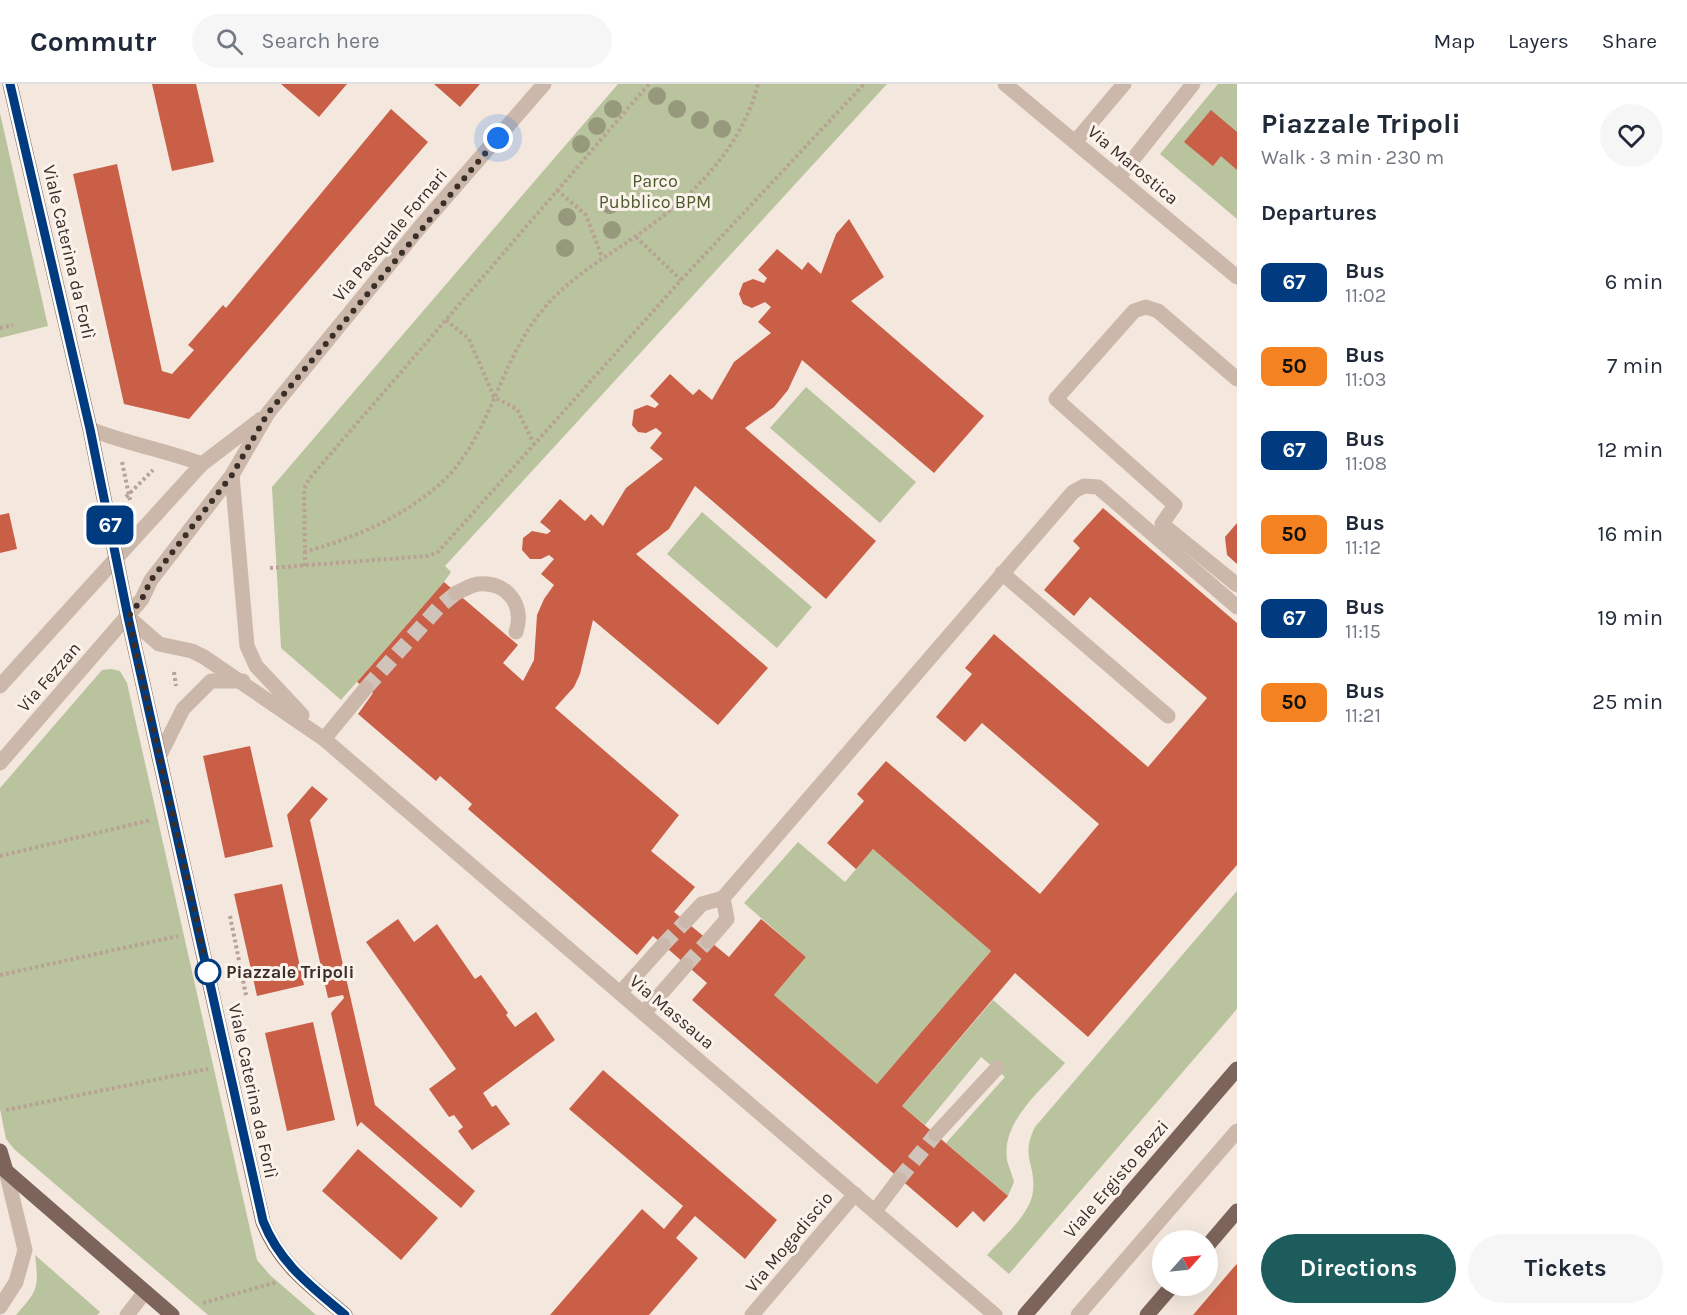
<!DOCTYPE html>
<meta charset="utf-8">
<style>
:root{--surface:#fff;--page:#f6f6f7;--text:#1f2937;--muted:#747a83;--line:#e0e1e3;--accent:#1d5c5d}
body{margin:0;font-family:Karla,sans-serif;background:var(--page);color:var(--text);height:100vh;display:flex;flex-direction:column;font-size:22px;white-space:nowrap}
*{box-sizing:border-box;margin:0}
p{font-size:20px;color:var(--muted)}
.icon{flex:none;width:33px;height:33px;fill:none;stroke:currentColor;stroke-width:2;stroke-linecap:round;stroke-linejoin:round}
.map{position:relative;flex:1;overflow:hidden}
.side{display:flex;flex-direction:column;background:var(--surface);width:450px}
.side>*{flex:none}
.badge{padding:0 12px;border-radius:9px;font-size:21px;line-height:39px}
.needle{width:39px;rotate:63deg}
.controls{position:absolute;left:1152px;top:1146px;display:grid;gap:12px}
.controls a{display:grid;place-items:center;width:66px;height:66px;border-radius:50%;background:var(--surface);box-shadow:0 6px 24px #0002;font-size:30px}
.you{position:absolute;width:30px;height:30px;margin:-15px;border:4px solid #fff;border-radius:50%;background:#1a73e8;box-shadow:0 0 0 9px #1a73e833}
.map>.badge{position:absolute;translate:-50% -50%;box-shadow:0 0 0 3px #fff}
h2{padding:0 24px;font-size:22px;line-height:54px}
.round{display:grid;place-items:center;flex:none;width:63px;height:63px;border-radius:32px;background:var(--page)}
.head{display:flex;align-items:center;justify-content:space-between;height:102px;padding:0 24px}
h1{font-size:28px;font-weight:700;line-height:45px}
.button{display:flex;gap:12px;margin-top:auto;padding:12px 24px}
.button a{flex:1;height:69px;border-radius:36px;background:var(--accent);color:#fff;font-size:24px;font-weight:700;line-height:69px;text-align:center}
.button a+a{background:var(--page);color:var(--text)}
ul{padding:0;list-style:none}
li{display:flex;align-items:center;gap:18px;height:84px;padding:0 24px}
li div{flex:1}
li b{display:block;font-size:22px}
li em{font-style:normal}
li .badge{min-width:66px;font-weight:700;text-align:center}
header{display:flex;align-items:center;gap:36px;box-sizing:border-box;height:84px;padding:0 30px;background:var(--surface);border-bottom:2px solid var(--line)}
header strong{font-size:28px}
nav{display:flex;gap:33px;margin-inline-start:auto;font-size:21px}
.search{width:420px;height:54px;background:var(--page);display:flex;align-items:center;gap:15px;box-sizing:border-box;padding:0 21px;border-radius:33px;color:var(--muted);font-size:22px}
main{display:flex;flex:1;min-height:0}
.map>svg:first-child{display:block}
.green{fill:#b9c39e}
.building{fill:#c95f47}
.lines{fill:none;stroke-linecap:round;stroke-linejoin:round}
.minor-tunnel{stroke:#cfc3ba;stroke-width:15;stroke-dasharray:15 8;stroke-linecap:butt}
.path{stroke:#b8a294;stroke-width:4;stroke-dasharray:3 3;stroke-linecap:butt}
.minor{stroke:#ccb8aa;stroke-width:15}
.major{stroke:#7c645a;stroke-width:15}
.tree{fill:#97997c}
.line-casing{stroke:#fff;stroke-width:14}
.line{stroke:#003b80;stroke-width:9}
.walk{stroke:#3a2e29;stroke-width:6;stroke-dasharray:0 10.8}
.stop-dot{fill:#fff;stroke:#003b80;stroke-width:3}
.labels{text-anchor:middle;stroke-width:6;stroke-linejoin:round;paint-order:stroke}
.street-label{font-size:18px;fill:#3a2e29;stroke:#fbf3eb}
.park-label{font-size:18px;fill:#4b592c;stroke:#fbf3eb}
.stop-label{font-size:18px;font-weight:bold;fill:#3a2e29;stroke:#fbf3eb;text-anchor:start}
</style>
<header>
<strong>Commutr</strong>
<div class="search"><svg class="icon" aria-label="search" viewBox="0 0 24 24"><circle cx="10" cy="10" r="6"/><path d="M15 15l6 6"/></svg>Search here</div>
<nav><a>Map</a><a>Layers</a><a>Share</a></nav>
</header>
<main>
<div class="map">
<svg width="1237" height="1231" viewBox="0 0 1237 1231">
<rect width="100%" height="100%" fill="#f4e8de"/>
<g class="green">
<path d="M618,0H887L445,482L451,488L444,498L341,616L281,564L272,403Z"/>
<path d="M1218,0H1237V135L1160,70Z"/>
<path d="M0,29L48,242L0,254Z"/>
<path d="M806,303L916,398L880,439L770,344Z"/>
<path d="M702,428L812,523L777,564L667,470Z"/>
<path d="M111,585L120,587L127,599L257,1176L270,1191L316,1231H208L14,1065L6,1055L0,1025V704L102,586Z"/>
<path d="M798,758L845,798L873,765L991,867L877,1000L774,911L806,873L744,819Z"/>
<path d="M1237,807V925L1009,1190L987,1171C1002,1154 1031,1130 1033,1107C1036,1080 1020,1073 1035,1043Z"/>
<path d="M993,916L1065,979C1042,1006 1001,1037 1007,1076C1009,1083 1012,1091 1014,1098L1008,1112L946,1059L1005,993L981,973L925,1041L902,1022Z"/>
<path d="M35,1171L100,1228L97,1231H16C38,1206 39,1204 35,1171Z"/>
</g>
<g class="building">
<path d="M152,0H196L214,78L172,87Z"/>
<path d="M281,0H347L319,33Z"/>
<path d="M434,0H480L460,23Z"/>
<path d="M391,25L428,58L189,335L124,320L73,90L117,80L162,287L172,290L194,266L188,261L223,221L226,224Z"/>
<path d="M1211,26L1237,48V86L1221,72L1213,82L1184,58Z"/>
<path d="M849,135L884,193L851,217L984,332L934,389L802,276L788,306L774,323L745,344L876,457L826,515L695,402L669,445L636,470L768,584L718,641L593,536L580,590L574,603L555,624L679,731L651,767L695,803L674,828L729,873L761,835L806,873L774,911L877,1000L991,867L873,765L856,785L827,759L864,717L857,710L886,677L1040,810L1099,740L982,639L965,658L936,633L972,590L965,584L994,550L1148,683L1207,614L1090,513L1074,532L1044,506L1080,464L1073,457L1103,424L1237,539V781L1088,953L1015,889L902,1022L1008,1112L984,1138L973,1127L957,1144L692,916L707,899L653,852L637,871L468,725L472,720L440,692L436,697L358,630L373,609L357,598L444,498L518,561L503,579L523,597L534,576L537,531L544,515L554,501L541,490L554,475L549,471L541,475H530L522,466L523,454L532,447L547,450L551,447L540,438L560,415L585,437L591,430L603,442L626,404L663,375L650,364L662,349L656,344L646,349L638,348L632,341L634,326L647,321L655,324L659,320L650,312L670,290L693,311L699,305L712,316L734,278L771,249L758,238L771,223L765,218L752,224L743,220L739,210L743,199L753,195L764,199L767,194L758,186L777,165L802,186L808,178L821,190L836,150Z"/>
<path d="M9,429L17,465L0,469V431Z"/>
<path d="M1237,439V480L1227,471L1225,453Z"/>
<path d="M250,662L273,763L225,774L203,672Z"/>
<path d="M312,702L328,715L310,736L375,1021L475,1107L461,1124L361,1038L357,1043L331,929L344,914L343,911L328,914L287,731Z"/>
<path d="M282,800L304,901L257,912L234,810Z"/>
<path d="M398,835L414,858L437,840L475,895L481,891L508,929L506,931L515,943L536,928L555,956L483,1009L492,1023L496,1021L510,1040L472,1066L458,1047L463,1043L454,1031L449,1033L429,1005L456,985L366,858Z"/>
<path d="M313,938L335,1036L287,1047L265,949Z"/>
<path d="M603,986L777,1136L745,1175L695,1132L676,1154L698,1174L649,1231H550L642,1125L664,1145L683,1122L569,1025Z"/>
<path d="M358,1065L438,1134L401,1176L322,1107Z"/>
<path d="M1237,1180V1231H1193L1234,1183Z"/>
</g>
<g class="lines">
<g class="minor-tunnel">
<path d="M366,604L439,523L456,509"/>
<path d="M663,861L686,837"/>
<path d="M686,881L708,857"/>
<path d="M899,1095L936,1050"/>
</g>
<g class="path">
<path d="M557,106L586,131L602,173"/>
<path d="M636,153L681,196"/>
<path d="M446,236L469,255L494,313L517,325L534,360"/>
<path d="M0,244L13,241"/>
<path d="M122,378L130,416"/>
<path d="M126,413L153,386"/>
<path d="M304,468C352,455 404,433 441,399C490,354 499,279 541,228C567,195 603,175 636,152C691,114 741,66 758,0"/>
<path d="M305,482L304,405L309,395L649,0"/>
<path d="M270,484L428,472L438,468L681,196L864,0"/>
<path d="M174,588L176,602"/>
<path d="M0,772L151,736"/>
<path d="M230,832L246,911"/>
<path d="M0,891L178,852"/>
<path d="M6,1026L208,985"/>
<path d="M203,1219L277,1198"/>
</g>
<g class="minor">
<path d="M1005,0L1237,193"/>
<path d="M1075,58L1124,0"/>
<path d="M1118,94L1193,0"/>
<path d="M1237,295L1158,227L1146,223L1134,227L1056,315L1175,421L1162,440L1237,501"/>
<path d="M90,345C127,360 165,366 202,380"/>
<path d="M232,391L247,562L256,582L302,631"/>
<path d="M1002,489L1168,632"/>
<path d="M456,509C463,506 471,501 478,500C507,497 525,521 516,548"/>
<path d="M128,533L159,560L192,567L204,573L324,655L995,1231"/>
<path d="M0,602L202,380L261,335"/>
<path d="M324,655L366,604"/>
<path d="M159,673L183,625L211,597H243"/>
<path d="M0,679L142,515L151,496L232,391L268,329L420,143L544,0"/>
<path d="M686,837L702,820L723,814"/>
<path d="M708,857L727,835L723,814L1073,408L1084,402L1098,403L1237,523"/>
<path d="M620,909L663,861"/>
<path d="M644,929L686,881"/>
<path d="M936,1050L997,984"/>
<path d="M875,1127L899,1095"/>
<path d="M0,1223L16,1198L25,1166L6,1087"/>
<path d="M127,1231L145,1208"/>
<path d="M752,1231L855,1110"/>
<path d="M1078,1231L1237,1047"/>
</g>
<g class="major">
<path d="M10,0L90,345L128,533L263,1138C280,1181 311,1202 345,1231"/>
<path d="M0,1067L6,1087L172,1231"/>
<path d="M1208,1161L1237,1127"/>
<path d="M1025,1231L1237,985"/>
<path d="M1147,1231L1172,1202"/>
</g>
</g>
<g class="tree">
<circle cx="657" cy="12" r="9"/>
<circle cx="613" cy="25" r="9"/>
<circle cx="677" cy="25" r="9"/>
<circle cx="700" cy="36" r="9"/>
<circle cx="597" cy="42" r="9"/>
<circle cx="722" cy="45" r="9"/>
<circle cx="581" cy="60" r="9"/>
<circle cx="610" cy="121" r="9"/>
<circle cx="567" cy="133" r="9"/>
<circle cx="612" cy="146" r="9"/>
<circle cx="565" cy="164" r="9"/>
</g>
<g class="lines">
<g class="line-casing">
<path id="line" d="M10,0L90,345L128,533L263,1137C280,1180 311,1202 345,1231"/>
</g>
<use href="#line" class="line"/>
<path class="walk" d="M208,888L128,533L142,515L151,496L232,391L268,329L498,54"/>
</g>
<circle class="stop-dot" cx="208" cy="888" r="12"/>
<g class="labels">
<g class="street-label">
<text transform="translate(1133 81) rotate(40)" y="6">Via Marostica</text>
<text transform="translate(390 151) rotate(-50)" y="6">Via Pasquale Fornari</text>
<text transform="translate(69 168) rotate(77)" y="6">Viale Caterina da Forlì</text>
<text transform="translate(49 593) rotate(-49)" y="6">Via Fezzan</text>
<text transform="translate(672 928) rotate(40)" y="6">Via Massaua</text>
<text transform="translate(253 1007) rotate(78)" y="6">Viale Caterina da Forlì</text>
<text transform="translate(1116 1095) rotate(-49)" y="6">Viale Ergisto Bezzi</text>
<text transform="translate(789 1158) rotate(-50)" y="6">Via Mogadiscio</text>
</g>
<g class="park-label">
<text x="655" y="103">Parco<tspan x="655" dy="21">Pubblico BPM</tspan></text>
</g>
<g class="stop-label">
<text x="226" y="894">Piazzale Tripoli</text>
</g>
</g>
</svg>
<div class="controls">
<a><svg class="needle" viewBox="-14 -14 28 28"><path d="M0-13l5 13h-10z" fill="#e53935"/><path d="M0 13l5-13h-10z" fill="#747a83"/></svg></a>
</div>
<div class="you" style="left:498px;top:54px"></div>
<b class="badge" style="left:110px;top:441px;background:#003b80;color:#fff">67</b>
</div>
<section class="side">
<div class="head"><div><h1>Piazzale Tripoli</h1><p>Walk · 3 min · 230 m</p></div><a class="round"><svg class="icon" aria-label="heart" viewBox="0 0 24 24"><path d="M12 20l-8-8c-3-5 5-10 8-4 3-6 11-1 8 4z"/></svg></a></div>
<h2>Departures</h2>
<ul>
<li><span class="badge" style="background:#003b80;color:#fff">67</span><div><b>Bus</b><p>11:02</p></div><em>6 min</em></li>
<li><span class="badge" style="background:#f58220;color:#111">50</span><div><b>Bus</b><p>11:03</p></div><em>7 min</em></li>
<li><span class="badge" style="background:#003b80;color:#fff">67</span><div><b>Bus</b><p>11:08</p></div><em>12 min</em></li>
<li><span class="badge" style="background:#f58220;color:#111">50</span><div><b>Bus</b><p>11:12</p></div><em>16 min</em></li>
<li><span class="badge" style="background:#003b80;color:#fff">67</span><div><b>Bus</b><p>11:15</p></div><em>19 min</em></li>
<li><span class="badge" style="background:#f58220;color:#111">50</span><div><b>Bus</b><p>11:21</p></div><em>25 min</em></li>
</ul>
<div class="button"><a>Directions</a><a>Tickets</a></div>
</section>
</main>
